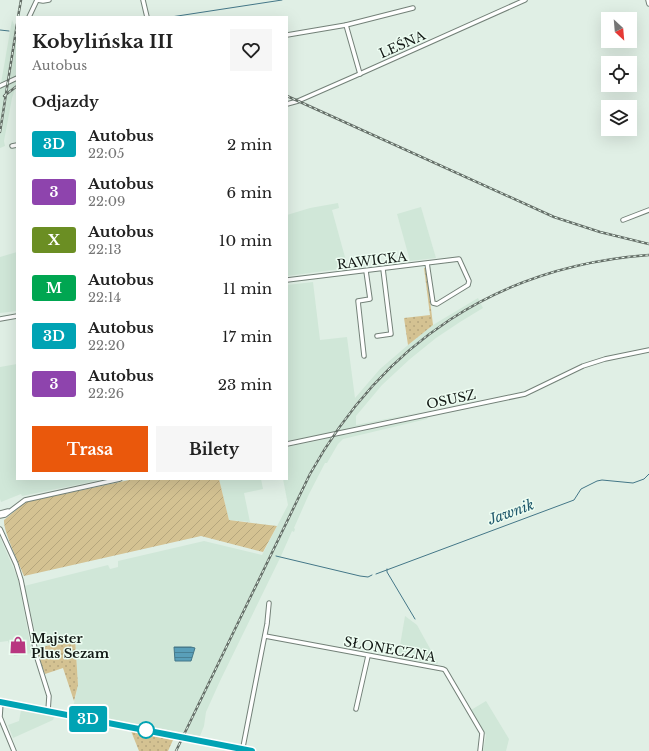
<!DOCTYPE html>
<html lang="pl">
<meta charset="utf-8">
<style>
:root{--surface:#fff;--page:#f6f6f6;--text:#222;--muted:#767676;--accent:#ea580c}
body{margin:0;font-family:"Libre Baskerville",serif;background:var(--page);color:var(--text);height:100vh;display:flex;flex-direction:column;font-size:15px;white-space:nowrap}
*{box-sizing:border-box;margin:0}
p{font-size:13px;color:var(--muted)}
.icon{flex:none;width:22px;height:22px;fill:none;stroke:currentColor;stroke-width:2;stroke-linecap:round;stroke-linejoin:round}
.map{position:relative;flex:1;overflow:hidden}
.details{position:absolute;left:16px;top:16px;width:272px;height:464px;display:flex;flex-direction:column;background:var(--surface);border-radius:0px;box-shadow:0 4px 16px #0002}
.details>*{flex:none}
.badge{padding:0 8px;border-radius:3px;font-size:14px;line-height:26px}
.needle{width:26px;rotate:154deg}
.fabs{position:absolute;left:601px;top:12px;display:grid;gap:8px}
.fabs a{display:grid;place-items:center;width:36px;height:36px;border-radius:0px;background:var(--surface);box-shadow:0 4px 16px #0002;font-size:20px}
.map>.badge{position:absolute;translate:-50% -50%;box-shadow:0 0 0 2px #fff}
h2{padding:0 16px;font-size:15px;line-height:36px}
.round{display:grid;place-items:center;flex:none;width:42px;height:42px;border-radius:0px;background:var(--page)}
.headline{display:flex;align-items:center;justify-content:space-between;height:68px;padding:0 16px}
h1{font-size:19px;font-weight:700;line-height:30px}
.action{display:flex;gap:8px;margin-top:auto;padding:8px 16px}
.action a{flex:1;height:46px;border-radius:0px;background:var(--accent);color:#fff;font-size:16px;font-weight:700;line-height:46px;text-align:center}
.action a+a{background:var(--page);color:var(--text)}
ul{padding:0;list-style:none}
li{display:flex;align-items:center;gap:12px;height:48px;padding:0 16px}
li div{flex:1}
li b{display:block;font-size:15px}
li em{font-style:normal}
li .badge{min-width:44px;font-weight:700;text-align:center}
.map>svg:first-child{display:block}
.built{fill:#d0e7d8}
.grass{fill:url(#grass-dots)}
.garden{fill:url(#garden-furrows)}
.water{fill:url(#water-rules);stroke:#478}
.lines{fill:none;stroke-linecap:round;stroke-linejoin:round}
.stream{stroke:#478;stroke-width:1}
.minor-casing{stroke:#738178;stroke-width:5.5}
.major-casing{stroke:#cbcccc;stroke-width:6}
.minor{stroke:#fff;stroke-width:3.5}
.major{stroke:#91cfcc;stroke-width:4.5}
.rail-casing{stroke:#656f68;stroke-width:2.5}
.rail{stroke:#edfdf2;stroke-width:1;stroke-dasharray:3;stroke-linecap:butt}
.line-casing{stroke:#fff;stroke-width:9}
.line{stroke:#00a3b4;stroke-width:6}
.stop-dot{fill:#fff;stroke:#00a3b4;stroke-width:2}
.labels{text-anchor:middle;stroke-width:3;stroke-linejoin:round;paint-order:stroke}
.street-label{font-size:13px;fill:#131915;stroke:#edfdf2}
.poi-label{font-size:13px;font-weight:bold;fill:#131915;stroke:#edfdf2;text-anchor:start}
.water-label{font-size:14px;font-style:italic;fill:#20596c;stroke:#edfdf2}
</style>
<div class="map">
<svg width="649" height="751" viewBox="0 0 649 751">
<defs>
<pattern id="grass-dots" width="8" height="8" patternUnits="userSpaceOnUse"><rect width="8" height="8" fill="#d4c292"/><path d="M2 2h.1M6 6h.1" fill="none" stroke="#b5a67d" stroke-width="1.8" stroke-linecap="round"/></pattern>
<pattern id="garden-furrows" width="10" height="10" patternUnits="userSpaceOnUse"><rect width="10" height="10" fill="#d4c292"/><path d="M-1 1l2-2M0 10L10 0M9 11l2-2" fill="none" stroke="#b5a67d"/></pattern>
<pattern id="water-rules" width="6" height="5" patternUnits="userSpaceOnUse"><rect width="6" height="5" fill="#599fb9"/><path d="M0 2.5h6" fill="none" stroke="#488195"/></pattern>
</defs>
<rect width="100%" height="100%" fill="#e0efe5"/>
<g class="built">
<path d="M12,20L17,31V83L12,98L4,141L5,146L0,148V150V89Z"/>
<path d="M338,203L339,208L332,210L348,268L287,276V215L310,208Z"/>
<path d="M421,207L436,258L410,261L397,214Z"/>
<path d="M17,252V311L0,313V257Z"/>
<path d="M313,282L320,340L347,337L355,398L380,369L408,345L433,325L478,298L483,308L460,322L436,338L410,359L382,385L356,416V425L427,411L349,428L345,435L428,417L427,419L343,439L338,444L327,463H325L309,494L294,528L295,529L294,532L292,531L281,556L220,681L206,712L204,726L200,736L72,712L78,685L75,639L39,648L24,586L108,565L110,569L118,567V561L204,541L262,555L288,505L283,479H287V447L325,439L329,433L287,441V285Z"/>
<path d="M17,364V479H105L22,496L21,494L1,502L0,499V367Z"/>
<path d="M219,479H261L263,489L244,493L250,522L229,520Z"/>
<path d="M0,537L18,579L32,653L14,656L8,641L0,642Z"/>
<path d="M405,616L417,625L438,663L437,664L398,657Z"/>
<path d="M486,701L509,739L506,751H483L486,735L471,710Z"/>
<path d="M21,710L54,717L53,720L13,738L8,725L19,721Z"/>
</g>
<g class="grass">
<path d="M424,268H426L433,325L408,345L404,318L430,315Z"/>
<path d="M75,638L78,685L74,701L63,668L45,674L36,649Z"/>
<path d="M131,731L173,740L168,751H139Z"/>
</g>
<path class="garden" d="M134,479H219L229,520L277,526L263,552L201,536L24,576C19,563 3,531 4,520L26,502Z"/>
<path class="water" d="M174,647H191L195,648L191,661H175Z"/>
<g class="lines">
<g class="stream">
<path d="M171,17L282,0"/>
<path d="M0,30L9,31"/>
<path d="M276,556L360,576L368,577L372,575"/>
<path d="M387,569V572L415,619"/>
<path d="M376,574L574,500L581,489L597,481L602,480L633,483L644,479L649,474"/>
</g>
<g class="minor-casing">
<g id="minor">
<path d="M37,0L43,1L49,0"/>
<path d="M143,0L147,17"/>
<path d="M648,0L649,4"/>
<path d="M29,17L37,0"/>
<path d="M346,25L360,74"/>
<path d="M287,35L346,25L413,8"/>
<path d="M0,86L17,78"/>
<path d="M287,104L298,101L355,76L525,0"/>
<path d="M12,146L17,145"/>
<path d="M623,220L649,210"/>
<path d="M287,280L459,259L469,281L468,285L437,304L433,303L427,263"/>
<path d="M0,319L17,316"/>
<path d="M377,336L391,334L383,269"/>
<path d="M364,356L358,301L370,299L366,271"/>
<path d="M287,444L525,394L583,366L605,359L649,350"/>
<path d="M0,513L8,511"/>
<path d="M0,516L5,515L25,500L120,479"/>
<path d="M0,529L16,564L21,580L37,658L49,696L48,711"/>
<path d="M265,636L443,669L445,670L482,733L480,751"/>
<path d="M1,702L0,717L14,751"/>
<path d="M356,709L368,656"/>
<path d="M245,751L243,747L267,624L269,603"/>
</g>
</g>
<g class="major-casing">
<path id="major" d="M0,702L252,751"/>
</g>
<use href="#minor" class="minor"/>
<use href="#major" class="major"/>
<g class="rail-casing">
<g id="rail">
<path d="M18,17L21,0"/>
<path d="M4,96L17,86"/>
<path d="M287,96L554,217L600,232L649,244"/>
<path d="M0,132L17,24"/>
<path d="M176,751L310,474C383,343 498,266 649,255"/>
</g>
</g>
<use href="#rail" class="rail"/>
</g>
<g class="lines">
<g class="line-casing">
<path id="line" d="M0,702L252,751"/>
</g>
<use href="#line" class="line"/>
</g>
<defs>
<g id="shop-bare" transform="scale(1.38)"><path d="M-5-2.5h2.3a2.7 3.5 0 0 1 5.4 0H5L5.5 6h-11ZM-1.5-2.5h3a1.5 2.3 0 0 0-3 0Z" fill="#b83680" stroke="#edfdf2" stroke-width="2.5" paint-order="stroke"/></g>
</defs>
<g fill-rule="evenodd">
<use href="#shop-bare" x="18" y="645"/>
</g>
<circle class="stop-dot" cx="146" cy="730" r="8"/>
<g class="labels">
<g class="street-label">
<text transform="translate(402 44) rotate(-24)" y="5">LEŚNA</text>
<text transform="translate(372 260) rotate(-7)" y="5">RAWICKA</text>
<text transform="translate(451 399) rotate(-12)" y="5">OSUSZ</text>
<text transform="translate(390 649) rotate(10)" y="5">SŁONECZNA</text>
</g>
<g class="poi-label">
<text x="31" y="643">Majster<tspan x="31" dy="15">Plus Sezam</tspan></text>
</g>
<g class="water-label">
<text transform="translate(511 512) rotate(-20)" y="5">Jawnik</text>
</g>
</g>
</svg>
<div class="fabs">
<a><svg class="needle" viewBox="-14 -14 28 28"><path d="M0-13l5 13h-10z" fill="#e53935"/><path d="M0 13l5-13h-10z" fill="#767676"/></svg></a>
<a><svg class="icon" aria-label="locate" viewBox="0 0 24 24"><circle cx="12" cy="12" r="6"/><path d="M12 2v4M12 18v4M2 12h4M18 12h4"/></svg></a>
<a><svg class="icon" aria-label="layers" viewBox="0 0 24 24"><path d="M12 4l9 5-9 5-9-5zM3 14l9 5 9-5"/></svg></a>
</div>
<b class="badge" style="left:88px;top:719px;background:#00a3b4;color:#fff">3D</b>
<section class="details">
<div class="headline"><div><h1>Kobylińska III</h1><p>Autobus</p></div><a class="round"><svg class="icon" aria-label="heart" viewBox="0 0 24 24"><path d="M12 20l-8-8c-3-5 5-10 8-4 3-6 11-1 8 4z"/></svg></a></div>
<h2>Odjazdy</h2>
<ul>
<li><span class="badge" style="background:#00a3b4;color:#fff">3D</span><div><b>Autobus</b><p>22:05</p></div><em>2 min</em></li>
<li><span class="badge" style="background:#8e44ad;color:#fff">3</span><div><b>Autobus</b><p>22:09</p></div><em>6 min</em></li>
<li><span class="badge" style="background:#6b8e23;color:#fff">X</span><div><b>Autobus</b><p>22:13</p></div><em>10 min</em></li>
<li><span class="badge" style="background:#00a651;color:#fff">M</span><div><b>Autobus</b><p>22:14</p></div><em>11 min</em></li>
<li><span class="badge" style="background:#00a3b4;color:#fff">3D</span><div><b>Autobus</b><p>22:20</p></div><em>17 min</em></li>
<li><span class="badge" style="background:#8e44ad;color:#fff">3</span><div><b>Autobus</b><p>22:26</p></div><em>23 min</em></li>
</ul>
<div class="action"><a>Trasa</a><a>Bilety</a></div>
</section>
</div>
